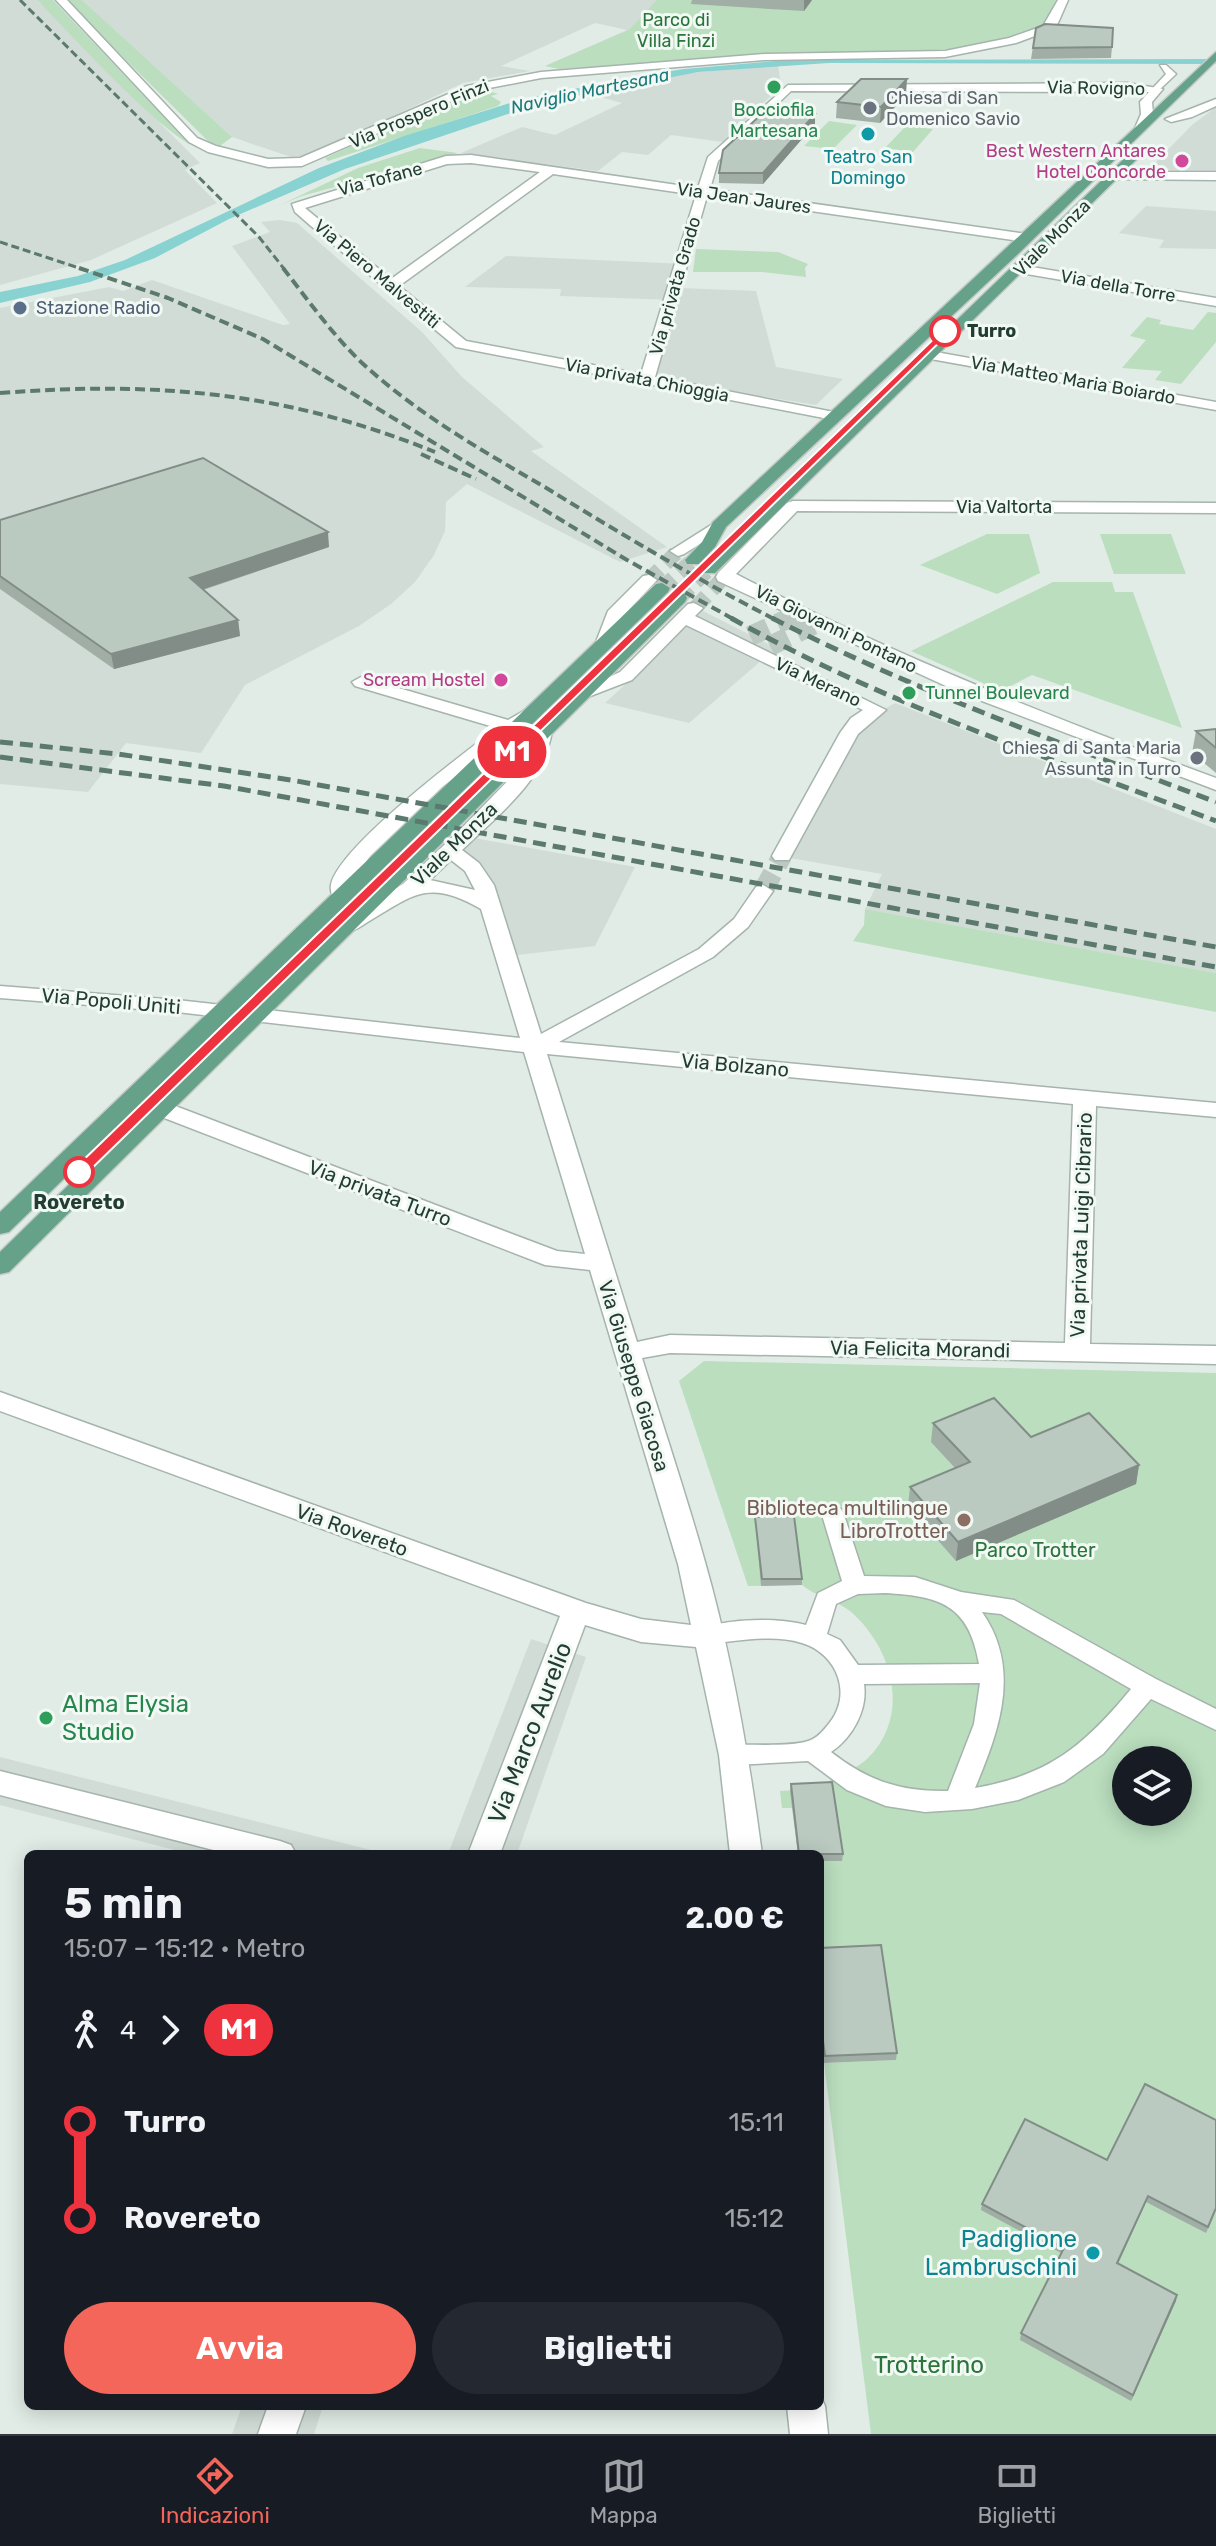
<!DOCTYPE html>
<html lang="it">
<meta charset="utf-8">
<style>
:root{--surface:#171b24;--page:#242831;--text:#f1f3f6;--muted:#9ea1a6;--line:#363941;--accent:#f46659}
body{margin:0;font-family:Rubik,sans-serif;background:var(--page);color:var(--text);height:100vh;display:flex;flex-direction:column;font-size:30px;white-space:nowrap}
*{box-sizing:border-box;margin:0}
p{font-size:26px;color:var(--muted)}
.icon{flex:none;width:44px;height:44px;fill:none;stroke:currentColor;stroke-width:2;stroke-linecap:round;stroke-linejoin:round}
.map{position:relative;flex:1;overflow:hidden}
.sheet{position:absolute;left:24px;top:1850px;width:800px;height:560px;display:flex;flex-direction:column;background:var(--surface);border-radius:12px;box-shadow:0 4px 20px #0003}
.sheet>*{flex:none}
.badge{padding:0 16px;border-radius:26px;font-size:28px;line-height:52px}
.fabs{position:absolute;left:1112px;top:1746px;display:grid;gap:16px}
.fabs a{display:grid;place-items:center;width:80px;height:80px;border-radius:50%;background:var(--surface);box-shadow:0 4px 20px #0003;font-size:40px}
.map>.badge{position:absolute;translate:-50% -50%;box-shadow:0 0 0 4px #fff}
.legs{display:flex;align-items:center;gap:12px;height:88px;padding:0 40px;font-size:26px}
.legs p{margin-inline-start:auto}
.summary{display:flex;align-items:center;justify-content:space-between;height:136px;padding:0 40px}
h1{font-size:44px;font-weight:700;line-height:60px}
.button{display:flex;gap:16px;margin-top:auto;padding:16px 40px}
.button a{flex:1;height:92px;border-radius:48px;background:var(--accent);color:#fff;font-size:32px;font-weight:700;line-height:92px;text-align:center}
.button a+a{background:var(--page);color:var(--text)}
ul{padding:0 40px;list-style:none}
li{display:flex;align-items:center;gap:28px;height:96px;font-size:30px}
li i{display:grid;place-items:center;width:12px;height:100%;margin:0 10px;background:currentColor}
li i::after{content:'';width:20px;height:20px;margin:-10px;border:6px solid;border-radius:50%;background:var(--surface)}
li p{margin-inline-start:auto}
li:first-child i{background:linear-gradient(#0000 50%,currentColor 0)}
li:last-child i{background:linear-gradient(currentColor 50%,#0000 0)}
.tab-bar{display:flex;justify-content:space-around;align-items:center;height:112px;border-top:2px solid var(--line);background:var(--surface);font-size:22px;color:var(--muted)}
.tab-bar a{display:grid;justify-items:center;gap:4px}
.tab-bar .active{color:var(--accent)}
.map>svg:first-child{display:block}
.built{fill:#d0dcd5}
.green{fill:#badebe;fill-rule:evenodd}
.water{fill:#89d2d2}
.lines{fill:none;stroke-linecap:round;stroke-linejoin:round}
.minor-tunnel-far1{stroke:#bcc9c2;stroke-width:15;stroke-dasharray:15 8;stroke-linecap:butt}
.minor-tunnel{stroke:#bcc9c2;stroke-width:20;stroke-dasharray:20 10;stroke-linecap:butt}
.primary-tunnel{stroke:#bcc9c2;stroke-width:15;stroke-dasharray:15 8;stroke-linecap:butt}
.pedestrian-casing{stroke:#a5b4ac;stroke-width:3}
.minor-casing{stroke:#a5b4ac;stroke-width:3}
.primary-casing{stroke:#c1c9c6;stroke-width:3}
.pedestrian{fill:#fff;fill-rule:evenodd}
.minor{fill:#fff;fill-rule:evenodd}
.primary{fill:#66a289;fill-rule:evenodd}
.rail-far2{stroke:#5c796d;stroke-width:3;stroke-dasharray:8 4;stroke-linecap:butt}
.rail-far1{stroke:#5c796d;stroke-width:4;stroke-dasharray:10 5;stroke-linecap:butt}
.rail{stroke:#5c796d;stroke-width:5;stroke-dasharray:13 7;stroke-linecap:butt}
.wall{fill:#a0aea6}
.shaded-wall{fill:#828d87}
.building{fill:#bacac1;stroke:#828d87;stroke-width:2}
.line-1{fill:#ee333e;stroke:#fff;stroke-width:2}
.leisure-dot{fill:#2e9e5b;stroke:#f2f9f5;stroke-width:3}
.worship-dot{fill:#6b7280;stroke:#f2f9f5;stroke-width:3}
.culture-dot{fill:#0f9aa8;stroke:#f2f9f5;stroke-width:3}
.hotel-dot{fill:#d1479c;stroke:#f2f9f5;stroke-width:3}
.service-dot{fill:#5c6f8a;stroke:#f2f9f5;stroke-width:3}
.stop-1-dot{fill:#fff;stroke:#ee333e;stroke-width:4}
.education-dot{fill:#8d6e63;stroke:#f2f9f5;stroke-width:3}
.labels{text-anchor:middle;stroke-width:6;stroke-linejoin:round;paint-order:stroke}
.far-park-label{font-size:18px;fill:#2b753c;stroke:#f2f9f5}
.far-street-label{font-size:18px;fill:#223e32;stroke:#f2f9f5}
.far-water-label{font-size:18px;font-style:italic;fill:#1b7a7b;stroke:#f2f9f5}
.far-worship-label{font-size:18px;fill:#5b616d;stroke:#f2f9f5;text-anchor:start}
.far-leisure-label{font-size:18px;fill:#27864d;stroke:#f2f9f5}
.far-hotel-label{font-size:18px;fill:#b23c85;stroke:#f2f9f5;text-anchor:end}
.far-culture-label{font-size:18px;fill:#0d838f;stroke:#f2f9f5}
.far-service-label{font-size:18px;fill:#4e5e75;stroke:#f2f9f5;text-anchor:start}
.far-stop-label{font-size:18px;font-weight:bold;fill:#223e32;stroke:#f2f9f5;text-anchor:start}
.street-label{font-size:20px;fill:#223e32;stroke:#f2f9f5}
.stop-label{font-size:20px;font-weight:bold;fill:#223e32;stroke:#f2f9f5}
.education-label{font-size:20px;fill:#785e54;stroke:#f2f9f5;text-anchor:end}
.park-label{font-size:20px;fill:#2b753c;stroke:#f2f9f5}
.near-leisure-label{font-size:24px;fill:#27864d;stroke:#f2f9f5;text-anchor:start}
.near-street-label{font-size:24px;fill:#223e32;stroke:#f2f9f5}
.near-culture-label{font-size:24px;fill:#0d838f;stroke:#f2f9f5;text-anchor:end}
.near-park-label{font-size:24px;fill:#2b753c;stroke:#f2f9f5}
</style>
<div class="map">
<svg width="1216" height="2434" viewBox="0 0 1216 2434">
<rect width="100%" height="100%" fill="#e2ece6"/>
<g class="built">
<path d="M0,0H37L200,163L185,170L217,203L91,260L0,285Z"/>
<path d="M82,0H657L686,10L545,66L627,30L595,23L501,66L530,71L463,83L320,151L294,158L232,137Z"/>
<path d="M778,65L781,86L723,142L671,135L648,155L622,152L598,171L461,153L522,127L555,135L622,103L586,93L689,73Z"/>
<path d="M1216,107V170H1171L1154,164L1192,125Z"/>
<path d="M1146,206L1216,211V249L1159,248L1164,240L1119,233Z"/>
<path d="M280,220L297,223L422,332L462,377L544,447L531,451L667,547L620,562L467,484L446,502L445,531L434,555L415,582L391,604L359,626L245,685L201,753L126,743L88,792L0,784V308L109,287L123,291L152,280L283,325L290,324L232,246L270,232L261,222Z"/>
<path d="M506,256L685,264L680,288L756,291L776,367L843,379L816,405L651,379L675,300L560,296L561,289L465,287Z"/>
<path d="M701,610L776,648L689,723L605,703L667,646Z"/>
<path d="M895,703L1216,829V973L865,909L882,874L784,857L858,724Z"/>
<path d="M474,838L635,867L595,946L499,957L478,878L454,857Z"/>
<path d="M531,1639L586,1657L517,1854H448Z"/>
<path d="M0,1757L387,1854H190L0,1805Z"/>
<path d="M242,2406H323L314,2434H232Z"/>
</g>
<g class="green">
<path d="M37,0H53L185,139L197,147C167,140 65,28 37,0Z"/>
<path d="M65,0H82L232,137L220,146L208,141Z"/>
<path d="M657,0H1056L1046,25C965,60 879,51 792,54C715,56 637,64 559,69L545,66L629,30Z"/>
<path d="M480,88L498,94L491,96L501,102L498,106L328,161L325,158Z"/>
<path d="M829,121L857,125L833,149L804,146Z"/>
<path d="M906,126L933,129L913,152L885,148Z"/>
<path d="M420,148L458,153L302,196L278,206L358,168Z"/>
<path d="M696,249L778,252L808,264L805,268L806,277L761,272H693Z"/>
<path d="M1208,312L1216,313V342L1181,384L1155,380L1162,371L1122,368L1146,340L1130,336L1147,317L1161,320L1159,324L1193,330Z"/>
<path d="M987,534H1029L1040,573L997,594L920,565Z"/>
<path d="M1100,534H1171L1186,574H1114Z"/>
<path d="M1053,582H1112L1115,592H1133L1182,728L1032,675L1001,691L911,651Z"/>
<path d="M865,909L1216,973V1012L853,941L864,925Z"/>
<path d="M704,1361L1216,1373V2434H871L824,2063L895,2060L820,1954V1854H798L792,1808H782L780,1791L831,1788L830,1778C843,1773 858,1768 868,1758C912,1714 892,1647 850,1611C836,1600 816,1597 802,1585L748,1586L679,1381ZM1126,1760H1178V1812H1126Z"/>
</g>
<path class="water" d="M1216,59V64L829,63L698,72L581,95L514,112L345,169L229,219L155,258L90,282L0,303V292L78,276L125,260L319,168L404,136L523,99L640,76L684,69L787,60Z"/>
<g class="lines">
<g class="minor-tunnel-far1">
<path d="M649,580L678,551"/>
<path d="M696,607L724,577"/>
<path d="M785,620L795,616"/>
</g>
<g class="minor-tunnel">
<path d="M750,636L790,618"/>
<path d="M770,646L813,625"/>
<path d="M763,891L782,856"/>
</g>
<g class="primary-tunnel">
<path d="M662,588L693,560"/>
<path d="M679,598L709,569"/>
</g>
<g class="pedestrian-casing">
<g id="pedestrian">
<path d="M1160,65H1166L1176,74L1157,92L1152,89L1166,74Z"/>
<path d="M833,1507L841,1509L844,1515L864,1576L915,1577L961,1592L1014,1600L1156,1679L1216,1709V1730L1151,1699L1103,1754L1064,1782L1018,1800L972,1809L925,1812L886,1806L847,1790L808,1761L734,1765L725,1762L721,1755L725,1748L734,1745C754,1744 790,1747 808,1741C816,1739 823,1731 827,1726C854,1696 838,1654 802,1643C772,1634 738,1641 709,1644L701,1642L697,1635L701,1628C731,1619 775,1617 806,1625L818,1593L842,1581L822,1515L825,1509ZM885,1593C939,1596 969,1604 979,1664L858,1665L840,1640L827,1634L836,1604L858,1594ZM982,1612L1001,1614L1131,1689C1084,1746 1049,1775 975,1788C999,1731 1022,1669 982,1612ZM980,1683L974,1724L948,1791C901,1792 868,1781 831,1752C852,1738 868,1710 864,1684Z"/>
</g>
</g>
<g class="minor-casing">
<g id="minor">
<path d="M56,0H67L197,138L216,146L268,159L300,158L467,86L541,72L765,54L945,51L1009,38L1043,26L1058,0H1068L1058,23L1051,30L1016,43L945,57L765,60L541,78L474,91L302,166L268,167L208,152L189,142Z"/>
<path d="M1127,83L1163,89L1152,102L1153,114L1145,130L1135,128L1141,114L1140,102L1149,92L791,91L718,161L710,189L1027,234L1033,238L1027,242L707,196L655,377L839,413L841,416L834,420L456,347L311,226L295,212L292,204L446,156L471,155L698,188L708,157L788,85ZM471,163L540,172L391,279L305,208L447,164ZM553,174L696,195L641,374L466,341L399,286Z"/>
<path d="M1216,99V106L1192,117L1171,122L1165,119Z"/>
<path d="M1115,172H1216V180L1111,179L1109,176Z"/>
<path d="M1020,265L1216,298V306L1015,272V266Z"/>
<path d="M930,351L1216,402V410L925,358L923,355Z"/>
<path d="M793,501L1216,503V513L797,511L736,574C891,654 1052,718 1216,778V790L961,693L718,581L716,577L718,573L787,503Z"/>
<path d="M719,520L725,522V528L684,554L678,556L670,551Z"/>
<path d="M649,575L657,580L622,617L611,646H599L596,642L608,611L643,576Z"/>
<path d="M694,603L703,608L695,616L886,710L858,734L789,860H775L772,856L840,733L851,718L863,710L686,625L632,680L580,700L571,695L620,672L688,604Z"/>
<path d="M361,677L508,720L529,708L538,713L442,787L370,856L351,883L352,897L342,903L332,897C332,893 330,889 331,885C338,847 464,753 497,728L355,686L352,682Z"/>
<path d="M543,725L552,731C545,780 496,817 462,850L479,863L494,885L541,1034L699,949L734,919L756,887L763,885L773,891L748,927L713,957L559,1042L1216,1103V1117L1096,1106L1090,1344L1216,1346V1364L670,1353L642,1358C663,1426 686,1494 705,1562C732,1657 749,1756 762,1854H730L719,1755L696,1647L641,1642L585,1625L500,1854H468L560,1616L0,1411V1392L586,1603L641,1619L691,1625L678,1564L590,1270L545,1265L154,1114L151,1109L154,1104H170L557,1251L585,1254L524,1052L177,1012L0,998V986L177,1000L520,1038L481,909C428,878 413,895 366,923C357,929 350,934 338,931L335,927L403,884L460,830L522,766L531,750L534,731ZM451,860L465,871L475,890L430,880ZM547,1054L1073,1104L1065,1343L670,1335L637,1342Z"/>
<path d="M0,1771L280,1841L291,1845L296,1854H229L0,1795Z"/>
<path d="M820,2395L825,2406L828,2434H790L787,2406H820Z"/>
<path d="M268,2406H306L296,2434H258Z"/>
</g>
</g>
<g class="primary-casing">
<g id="primary">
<path d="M1216,52V61L1018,254L726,527L715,547L699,564H687L685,560L702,542L713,522Z"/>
<path d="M1128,155L1138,158L715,573H703L701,569L703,565Z"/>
<path d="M662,583L670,588L668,592L9,1232L0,1234V1212L656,584Z"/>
<path d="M679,593L685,594L687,598L685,602L9,1272L0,1274V1252L673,594Z"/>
</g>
</g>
<use href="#pedestrian" class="pedestrian"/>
<use href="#minor" class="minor"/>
<use href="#primary" class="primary"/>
<g class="rail-far2">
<path d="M20,0L259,237L285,270"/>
<path d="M0,242L85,270"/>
</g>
<g class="rail-far1">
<path d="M79,268L168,298L263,339L627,560L735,620"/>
<path d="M283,268C308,300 332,334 361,362C417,414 483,451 548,489C623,535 698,580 776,620"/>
<path d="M0,393C158,381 287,392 435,452"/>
<path d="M421,454L476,479"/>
</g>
<g class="rail">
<path d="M731,618C884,704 1053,759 1216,821"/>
<path d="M772,618C915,691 1066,745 1216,802"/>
<path d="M0,742L118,754L291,780L1216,947"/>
<path d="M0,757L224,786L1216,967"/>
</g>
</g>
<g class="wall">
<path d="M692,0H812L804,11L691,4Z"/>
<path d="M1036,28L1112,47L1111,58L1031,59Z"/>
<path d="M906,95L880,123L836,118L837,102Z"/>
<path d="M815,114V124L763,184L719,183V173Z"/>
<path d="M0,520L329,547L203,590L238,620L240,636L114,669L0,589Z"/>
<path d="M1216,729V773L1192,753L1196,731Z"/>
<path d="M933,1423L1139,1465L1136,1484L956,1561L908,1506L910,1487L955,1468L931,1442Z"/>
<path d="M755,1517L802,1579V1585L761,1586Z"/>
<path d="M791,1784L843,1854L842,1861H820V1854H798L790,1791Z"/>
<path d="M820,1948L897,2053L896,2060L824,2063L820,2030Z"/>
<path d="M1107,2160L1216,2210L1206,2233L1146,2202L1118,2264L1177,2295L1131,2401L1020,2340L1021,2333L1061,2253L981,2210L982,2204Z"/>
</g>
<g class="shaded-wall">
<path d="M804,0H812L804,11Z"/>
<path d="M907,79L906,95L880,123L881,107Z"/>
<path d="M815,114V124L763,184V173Z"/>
<path d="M328,532L329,547L192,593L190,578Z"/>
<path d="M238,620L240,636L114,669L111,654Z"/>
<path d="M1139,1465L1136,1484L956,1561L958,1542Z"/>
<path d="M1148,2196L1146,2202L1115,2269L1117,2263Z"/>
<path d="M1177,2295L1176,2301L1131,2401L1133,2395Z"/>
</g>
<g class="building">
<path d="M1045,24L1113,28L1112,47L1033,48L1036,28Z"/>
<path d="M861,79H907L881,107L837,102Z"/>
<path d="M767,109L815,114L763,173H719L723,150Z"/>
<path d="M203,458L328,532L190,578L238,620L111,654L0,576V520Z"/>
<path d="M1216,729V748L1196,731Z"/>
<path d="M994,1398L1031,1437L1089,1413L1139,1465L958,1542L910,1487L970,1462L933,1423Z"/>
<path d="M794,1516L802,1579H762L755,1517Z"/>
<path d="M832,1782L843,1854H799L791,1784Z"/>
<path d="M881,1945L897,2053L825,2056L820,2018V1948Z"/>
<path d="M1145,2084L1216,2120V2208L1208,2227L1148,2196L1117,2263L1177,2295L1133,2395L1021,2333L1064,2248L982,2204L1025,2119L1107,2160Z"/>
</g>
<path class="line-1" d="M945,328L949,333L84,1176H74V1169Z"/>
<g class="leisure-dot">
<circle cx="774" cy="87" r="8"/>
<circle cx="909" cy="693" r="8"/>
<circle cx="46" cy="1718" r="8"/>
</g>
<g class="worship-dot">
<circle cx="870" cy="108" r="8"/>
<circle cx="1197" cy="758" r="8"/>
</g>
<g class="culture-dot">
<circle cx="868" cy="134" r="8"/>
<circle cx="1093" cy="2253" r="8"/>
</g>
<g class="hotel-dot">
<circle cx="1182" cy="161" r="8"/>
<circle cx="501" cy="680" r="8"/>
</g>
<circle class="service-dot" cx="20" cy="308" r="8"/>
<g class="stop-1-dot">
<circle cx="945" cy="331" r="14"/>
<circle cx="79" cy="1172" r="14"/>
</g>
<circle class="education-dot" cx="964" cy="1520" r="8"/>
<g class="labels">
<g class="far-park-label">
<text x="676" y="26">Parco di<tspan x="676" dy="21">Villa Finzi</tspan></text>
</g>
<g class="far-street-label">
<text transform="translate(1096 88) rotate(1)" y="6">Via Rovigno</text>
<text transform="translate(419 114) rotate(-23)" y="6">Via Prospero Finzi</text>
<text transform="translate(380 179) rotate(-15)" y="6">Via Tofane</text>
<text transform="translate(744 198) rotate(8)" y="6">Via Jean Jaures</text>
<text transform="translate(1052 238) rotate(-45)" y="6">Viale Monza</text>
<text transform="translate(377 274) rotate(40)" y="6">Via Piero Malvestiti</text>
<text transform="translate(675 286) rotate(-74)" y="6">Via privata Grado</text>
<text transform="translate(1118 286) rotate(10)" y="6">Via della Torre</text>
<text transform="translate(647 380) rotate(11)" y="6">Via privata Chioggia</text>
<text transform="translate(1073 380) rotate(10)" y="6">Via Matteo Maria Boiardo</text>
<text x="1004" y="513">Via Valtorta</text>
<text transform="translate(836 629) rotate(26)" y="6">Via Giovanni Pontano</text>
<text transform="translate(818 682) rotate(25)" y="6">Via Merano</text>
</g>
<g class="far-water-label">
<text transform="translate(590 91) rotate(-12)" y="6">Naviglio Martesana</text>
</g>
<g class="far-worship-label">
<text x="886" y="104">Chiesa di San<tspan x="886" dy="21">Domenico Savio</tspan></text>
<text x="1181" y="754" text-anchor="end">Chiesa di Santa Maria<tspan x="1181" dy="21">Assunta in Turro</tspan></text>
</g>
<g class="far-leisure-label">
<text x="774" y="116">Bocciofila<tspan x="774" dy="21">Martesana</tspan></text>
<text x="925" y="699" text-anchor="start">Tunnel Boulevard</text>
</g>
<g class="far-hotel-label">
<text x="1166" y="157">Best Western Antares<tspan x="1166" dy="21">Hotel Concorde</tspan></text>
<text x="485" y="686">Scream Hostel</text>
</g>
<g class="far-culture-label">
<text x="868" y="163">Teatro San<tspan x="868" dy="21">Domingo</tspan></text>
</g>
<g class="far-service-label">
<text x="36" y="314">Stazione Radio</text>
</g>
<g class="far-stop-label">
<text x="967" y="337">Turro</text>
</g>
<g class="street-label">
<text transform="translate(454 844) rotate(-44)" y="7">Viale Monza</text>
<text transform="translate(111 1001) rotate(5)" y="7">Via Popoli Uniti</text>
<text transform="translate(735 1065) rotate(5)" y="7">Via Bolzano</text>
<text transform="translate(380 1193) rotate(21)" y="7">Via privata Turro</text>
<text transform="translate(1081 1225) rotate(-88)" y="7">Via privata Luigi Cibrario</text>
<text transform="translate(920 1349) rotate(1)" y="7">Via Felicita Morandi</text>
<text transform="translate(634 1376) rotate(73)" y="7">Via Giuseppe Giacosa</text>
<text transform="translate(352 1530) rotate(20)" y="7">Via Rovereto</text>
</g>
<g class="stop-label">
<text x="79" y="1209">Rovereto</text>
</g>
<g class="education-label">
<text x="948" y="1515">Biblioteca multilingue<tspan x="948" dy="23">LibroTrotter</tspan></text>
</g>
<g class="park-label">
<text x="1035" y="1557">Parco Trotter</text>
</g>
<g class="near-leisure-label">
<text x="62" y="1712">Alma Elysia<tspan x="62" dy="28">Studio</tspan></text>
</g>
<g class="near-street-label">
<text transform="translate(530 1733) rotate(-69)" y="8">Via Marco Aurelio</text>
</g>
<g class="near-culture-label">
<text x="1077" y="2247">Padiglione<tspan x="1077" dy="28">Lambruschini</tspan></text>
</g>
<g class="near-park-label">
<text x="929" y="2373">Trotterino</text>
</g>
</g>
</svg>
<div class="fabs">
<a><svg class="icon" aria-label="layers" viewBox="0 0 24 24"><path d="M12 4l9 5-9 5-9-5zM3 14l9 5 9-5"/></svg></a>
</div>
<b class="badge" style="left:512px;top:752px;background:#ee333e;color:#fff">M1</b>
<section class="sheet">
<div class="summary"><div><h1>5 min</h1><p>15:07 – 15:12 · Metro</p></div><b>2.00 €</b></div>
<div class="legs"><svg class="icon" aria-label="walk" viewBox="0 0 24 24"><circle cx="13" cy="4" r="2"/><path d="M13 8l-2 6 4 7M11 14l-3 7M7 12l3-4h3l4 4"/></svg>4<svg class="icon" aria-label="forward" viewBox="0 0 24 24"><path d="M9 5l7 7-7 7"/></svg><b class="badge" style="background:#ee333e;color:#fff">M1</b></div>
<ul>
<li><i style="color:#ee333e"></i><b>Turro</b><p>15:11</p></li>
<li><i style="color:#ee333e"></i><b>Rovereto</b><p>15:12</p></li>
</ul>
<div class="button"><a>Avvia</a><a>Biglietti</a></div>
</section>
</div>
<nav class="tab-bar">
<a class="active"><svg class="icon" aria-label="directions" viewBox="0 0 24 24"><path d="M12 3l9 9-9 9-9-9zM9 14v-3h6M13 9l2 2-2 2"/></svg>Indicazioni</a>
<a><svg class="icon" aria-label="map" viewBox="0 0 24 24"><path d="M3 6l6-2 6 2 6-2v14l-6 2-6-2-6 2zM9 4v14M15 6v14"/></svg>Mappa</a>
<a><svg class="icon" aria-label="tickets" viewBox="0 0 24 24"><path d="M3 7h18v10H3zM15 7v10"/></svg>Biglietti</a>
</nav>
